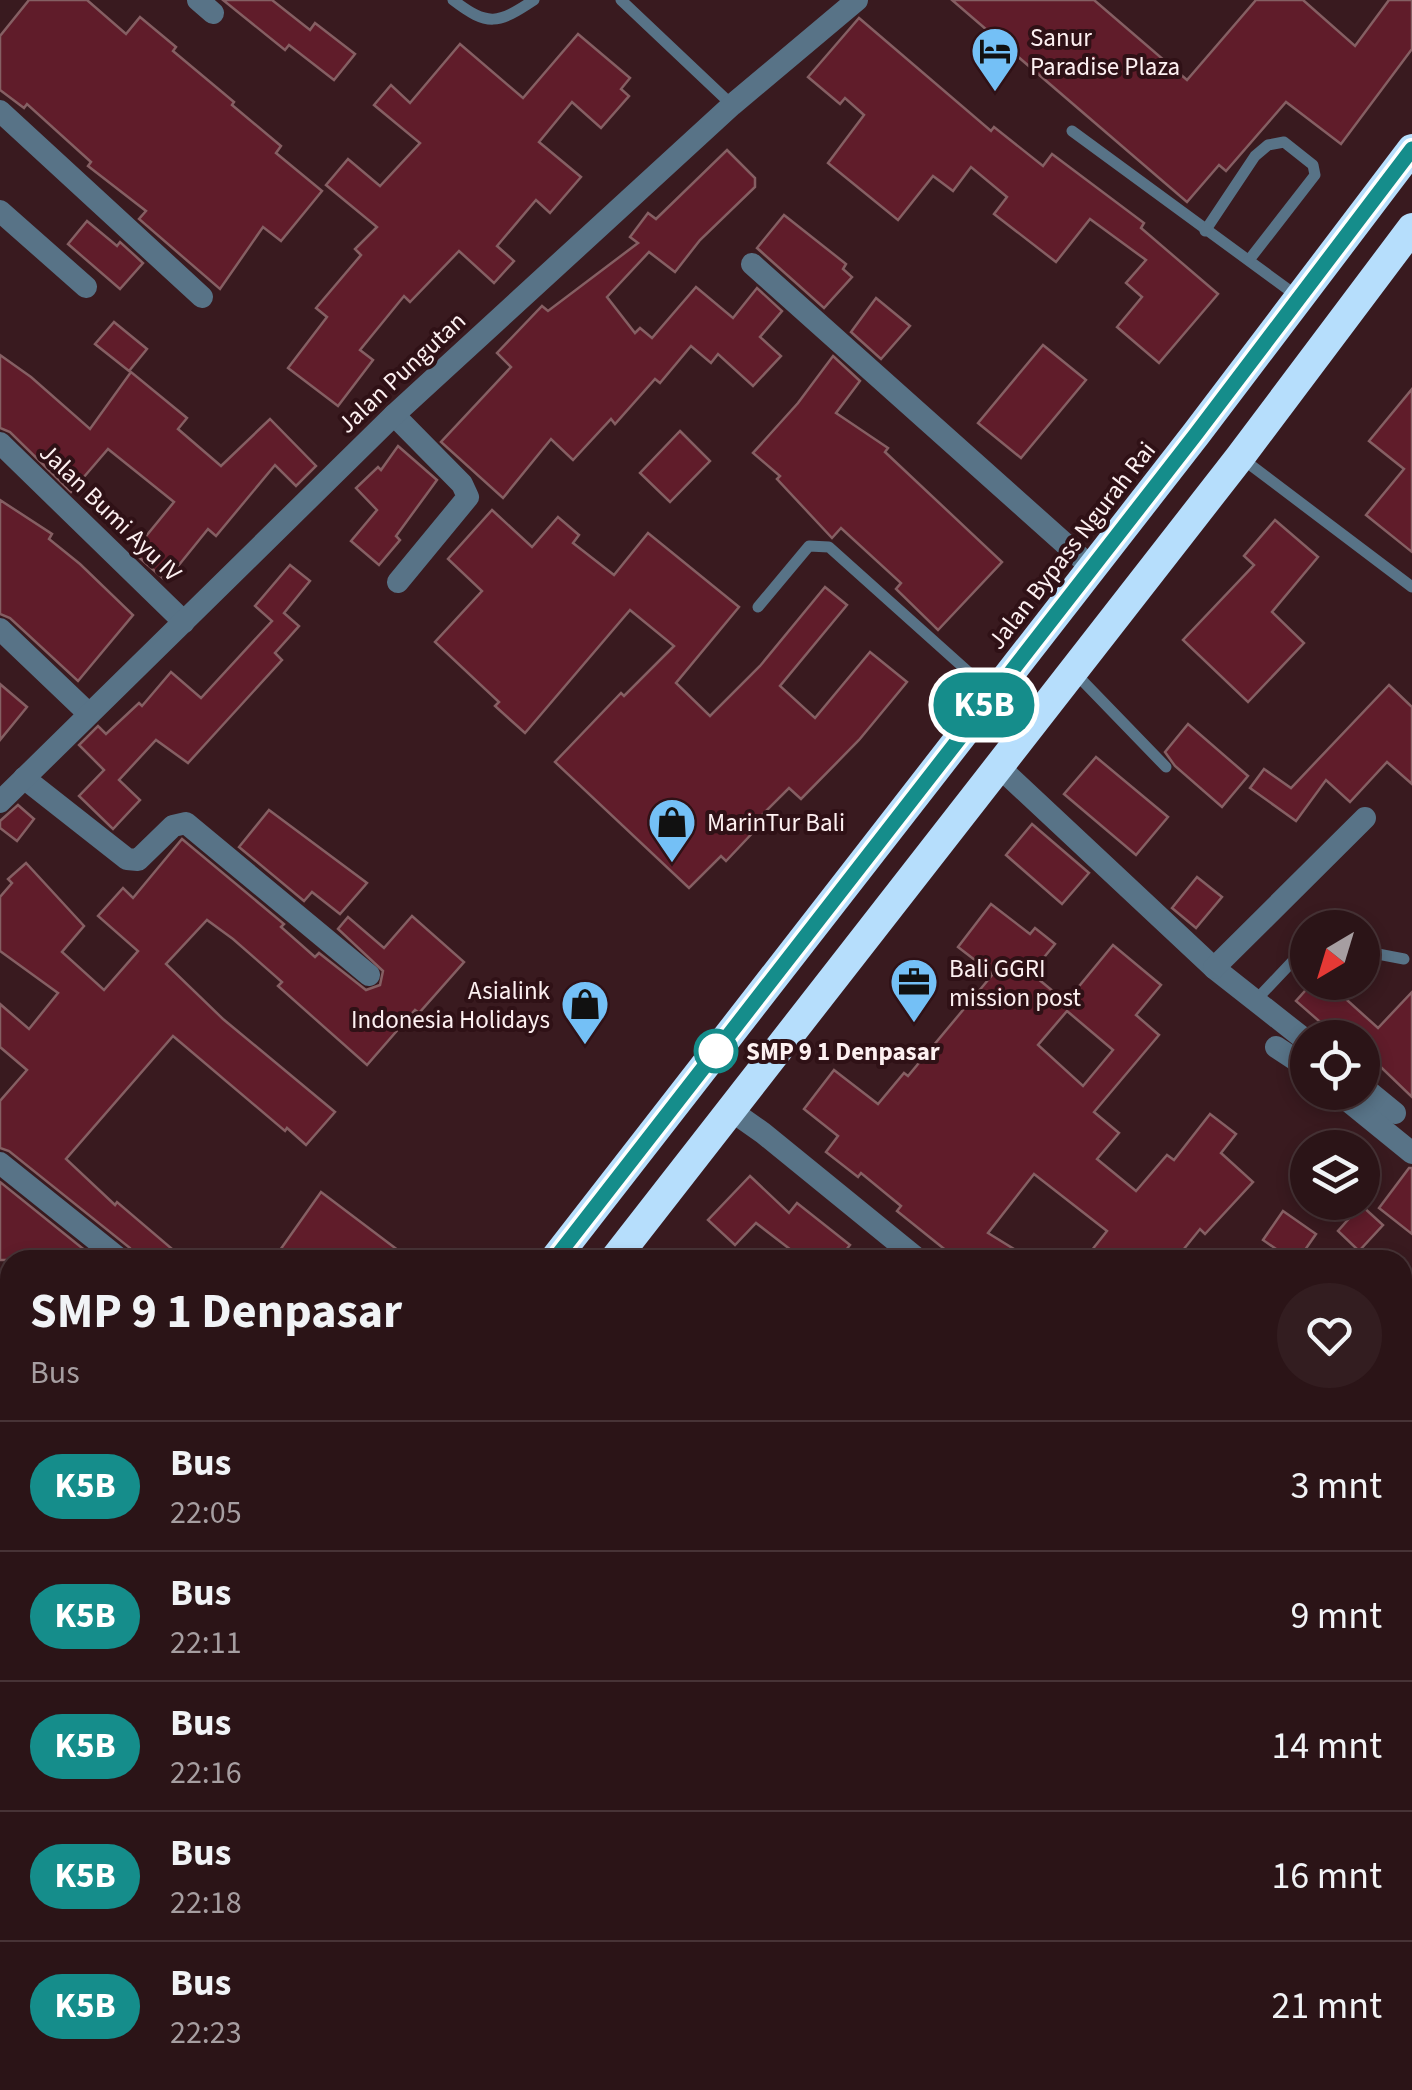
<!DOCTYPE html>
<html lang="id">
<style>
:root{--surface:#2b1417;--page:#331d20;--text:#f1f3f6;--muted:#a69ea1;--line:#473336}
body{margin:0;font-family:"Source Sans 3",sans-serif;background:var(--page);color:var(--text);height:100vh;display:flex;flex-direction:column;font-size:38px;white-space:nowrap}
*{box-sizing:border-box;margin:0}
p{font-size:32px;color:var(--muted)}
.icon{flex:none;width:55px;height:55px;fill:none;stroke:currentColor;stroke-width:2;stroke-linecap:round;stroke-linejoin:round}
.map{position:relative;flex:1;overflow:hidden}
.drawer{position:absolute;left:0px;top:1250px;width:1412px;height:840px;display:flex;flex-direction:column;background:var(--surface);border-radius:30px 30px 0 0;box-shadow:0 5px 15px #0003,0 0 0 2px var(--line)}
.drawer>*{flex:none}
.badge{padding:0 20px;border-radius:32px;font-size:35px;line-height:65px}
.needle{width:65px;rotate:218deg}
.controls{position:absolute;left:1290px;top:910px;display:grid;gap:20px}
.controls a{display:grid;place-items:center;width:90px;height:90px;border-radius:50%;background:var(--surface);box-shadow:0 5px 15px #0003,0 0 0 2px var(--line);font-size:50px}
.map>.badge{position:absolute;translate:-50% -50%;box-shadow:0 0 0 5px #fff}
.round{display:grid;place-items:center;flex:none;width:105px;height:105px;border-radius:52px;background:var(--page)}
.overview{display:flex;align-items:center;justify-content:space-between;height:170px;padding:0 30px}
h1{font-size:48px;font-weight:700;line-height:75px}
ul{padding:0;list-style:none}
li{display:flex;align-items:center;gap:30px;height:130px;padding:0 30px;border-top:2px solid var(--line)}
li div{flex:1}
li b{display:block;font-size:38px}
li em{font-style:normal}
li .badge{min-width:110px;font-weight:700;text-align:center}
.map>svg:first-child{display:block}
.building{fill:#601c2a;stroke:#855f63;stroke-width:2.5;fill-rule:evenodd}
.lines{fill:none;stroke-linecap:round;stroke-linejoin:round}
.lane{stroke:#587387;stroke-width:11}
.street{stroke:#587387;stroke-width:22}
.highway{stroke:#b6defc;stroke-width:30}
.line-casing{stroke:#fff;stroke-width:22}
.line{stroke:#158d8b;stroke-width:15}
.stop-dot{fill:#fff;stroke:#158d8b;stroke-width:5}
.labels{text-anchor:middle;stroke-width:8;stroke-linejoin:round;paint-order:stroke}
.poi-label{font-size:25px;fill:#fdf0f1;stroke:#2f1116;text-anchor:start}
.street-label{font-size:25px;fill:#fdf0f1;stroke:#2f1116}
.stop-label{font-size:25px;font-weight:bold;fill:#fdf0f1;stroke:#2f1116;text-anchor:start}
</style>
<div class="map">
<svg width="1412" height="2090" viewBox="0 0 1412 2090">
<rect width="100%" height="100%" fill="#391a1f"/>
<g class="building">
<path d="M29,0H87L126,34L140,17L176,47L173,51L234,102L232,105L281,146L276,153L322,191L281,241L263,227L220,289L139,219L146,211L88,166L91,162L27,104L24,108L0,90V36Z"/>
<path d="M223,0H272L310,30L315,23L355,54L334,80L289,45L285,50Z"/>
<path d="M952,0H1094L1187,80L1256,0H1303L1355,46L1389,0H1412V49L1341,144L1286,102L1226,171L1219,165L1187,202Z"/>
<path d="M859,18L991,131L994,127L1043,166L1052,154L1144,223L1141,228L1218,294L1159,363L1117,327L1142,297L1126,283L1146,260L1090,219L1056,262L994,214L1007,197L971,167L953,191L933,176L898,220L828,163L864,115L845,98L840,104L808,77Z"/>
<path d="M578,34L630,78L621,89L629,96L601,128L572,102L539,142L581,177L550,213L536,200L497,246L514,261L494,283L459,251L410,302L404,296L360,350L373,360L338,406L288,368L327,317L316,308L361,255L355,249L377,227L326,185L348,159L380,186L420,143L374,105L391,85L410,103L460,44L523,98Z"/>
<path d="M727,150L755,178V187L700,240L675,272L649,252L607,297L635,333L640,328L652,338L696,287L733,318L757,288L782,311L760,337L781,356L753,386L718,354L711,363L691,346L660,383L655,379L615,424L611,419L573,460L551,439L503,498L441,442L511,367L497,353L542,306L548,311L638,243L630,237L648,213L656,219Z"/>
<path d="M784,215L846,264L843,269L852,277L824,308L757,248Z"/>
<path d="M87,221L117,246L120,242L143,263L120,289L68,244Z"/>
<path d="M876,298L910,326L881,359L851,332Z"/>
<path d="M114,322L147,349L129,371L95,344Z"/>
<path d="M1043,345L1086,380L1021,458L978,423Z"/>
<path d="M0,355L31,377L90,429L131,372L187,418L178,429L221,466L270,419L316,466L296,486L275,465L216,536L208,529L166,581L133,552L174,502L108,449L71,492L10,432L0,428Z"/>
<path d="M833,356L860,381L836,413L888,448L885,452L1002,562L938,630L896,589L901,583L841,528L832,538L777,479L780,476L753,453L798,403Z"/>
<path d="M1412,389V552L1366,515L1404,469L1369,441Z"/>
<path d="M680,431L710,461L670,502L640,473Z"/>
<path d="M398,446L437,480L396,536L400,540L379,565L351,541L377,510L356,488L378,467L381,470Z"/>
<path d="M0,500L52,534L49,539L80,564L133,615L78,681L10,618L0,614Z"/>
<path d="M492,510L532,547L558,517L579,535L573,543L614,575L648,533L739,607L676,683L710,716L760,666L825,587L847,605L780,686L815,718L870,652L907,682L859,740L801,799L789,788L755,822L759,826L726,861L721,856L689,888L555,762L621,693L624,696L674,646L630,610L525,733L495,706L499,702L435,642L482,591L448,559Z"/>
<path d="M1275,520L1318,557L1272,612L1304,643L1248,702L1183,640L1254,565L1244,556Z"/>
<path d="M290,565L310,581L284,613L299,626L275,653L282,660L188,763L156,740L119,780L140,800L113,829L79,796L104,770L79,745L98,726L106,734L139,703L142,706L171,672L201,698L272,621L255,606Z"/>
<path d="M0,684L27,707L0,740Z"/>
<path d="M1389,685L1412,707V784L1387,762L1350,802L1326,780L1296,821L1250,788L1264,769L1291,788Z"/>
<path d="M1188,724L1248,776L1222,807L1175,766L1165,752Z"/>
<path d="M1096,757L1168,817L1136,855L1064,794Z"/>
<path d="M18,805L34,819L17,841L0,828V821Z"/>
<path d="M269,810L367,883L340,914L312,892L304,901L239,847Z"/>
<path d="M1032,824L1089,873L1062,904L1006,855Z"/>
<path d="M182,839L284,924L281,927L315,957L319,953L366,990L380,985L383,971L338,929L348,917L384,948L412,916L464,962L419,1013L415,1010L367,1065L278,986L282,982L233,939L207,920L166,964L223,1019L335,1112L306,1145L287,1128L285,1131L173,1036L66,1159L115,1205L117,1202L185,1260H136L130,1248L9,1151L0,1148V1101L27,1070L0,1047V1004L29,1029L58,993L0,951V897L12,883L8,879L26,863L84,926L62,952L104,990L138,951L98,916L123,888L133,898Z"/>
<path d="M1197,877L1222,897L1196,928L1172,908Z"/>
<path d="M991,904L1030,934L1035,928L1055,944L1031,973L1066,1002L1113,945L1161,985L1136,1015L1159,1035L1094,1112L1119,1133L1097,1159L1136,1191L1167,1155L1174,1160L1210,1114L1236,1134L1221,1153L1253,1182L1205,1234L1200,1229L1175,1260H1084L1107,1231L1034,1174L988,1233L1032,1260H958L897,1211L901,1206L861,1173L858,1177L826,1152L838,1136L804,1109L834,1070L878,1104L904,1073L908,1076L993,974L958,947ZM1067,1011L1113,1050L1083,1086L1038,1045Z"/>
<path d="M1313,982H1327L1378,1028L1412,992V1097L1362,1049V1038H1351L1340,1027L1334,1034L1296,1001Z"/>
<path d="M1409,1168H1412V1234L1379,1208Z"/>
<path d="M750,1176L789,1213L797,1203L850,1245L838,1260H804L756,1223L735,1245L708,1220Z"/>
<path d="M0,1182L97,1260H0Z"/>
<path d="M321,1192L411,1260H273Z"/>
<path d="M1361,1205L1383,1225L1359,1251L1338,1231Z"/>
<path d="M1283,1211L1316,1234L1298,1260H1292L1263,1240Z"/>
</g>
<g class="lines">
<g class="lane">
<path d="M453,0C488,27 498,24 534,0"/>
<path d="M621,0L732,105"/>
<path d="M1072,131L1297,296"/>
<path d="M1205,231L1255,156L1268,145L1284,142L1313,165L1315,175L1249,260"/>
<path d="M1240,457L1412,587"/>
<path d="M758,607L809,546L829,547L993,694"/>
<path d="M1074,672L1166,767"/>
<path d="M1362,951L1404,959"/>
<path d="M1255,1001L1308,945"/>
<path d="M0,1299L10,1307"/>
</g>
<g class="street">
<path d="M198,0L213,13"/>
<path d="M0,111L202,297"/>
<path d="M0,211L86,287"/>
<path d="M752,264L1091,567"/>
<path d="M394,415L462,484L468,497L398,582"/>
<path d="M0,443L184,622"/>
<path d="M0,629L88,713"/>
<path d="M997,765L1214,968L1308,1042"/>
<path d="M24,778L127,859L138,860L173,826L186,823L369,975"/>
<path d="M0,802L394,415L732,105L857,0"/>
<path d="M1214,968L1365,818"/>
<path d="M1276,1047L1308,1068"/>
<path d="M1362,1086L1395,1113"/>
<path d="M1337,1092L1412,1153"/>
<path d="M729,1109L763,1133L919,1260"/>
<path d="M0,1163L121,1260"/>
<path d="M1402,1312L1412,1303"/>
<path d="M1402,1500L1412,1508"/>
<path d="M0,1519L10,1527"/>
<path d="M1402,1714L1412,1723"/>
<path d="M1402,1820L1412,1812"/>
<path d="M1402,1981L1412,1989"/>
<path d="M325,2080L337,2090"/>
<path d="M382,2080L393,2090"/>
<path d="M1205,2080L1218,2090"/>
<path d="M1359,2080L1371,2090"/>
<path d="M355,2090L363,2080"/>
<path d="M802,2090L813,2080"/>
<path d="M1120,2090L1127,2080"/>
</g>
<g class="highway">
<path d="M554,1260L1196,434L1412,149"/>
<path d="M614,1260L1240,457L1412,228"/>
<path d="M0,1972L10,1959"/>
<path d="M0,2057L10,2044"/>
</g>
</g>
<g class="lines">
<g class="line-casing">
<path id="line" d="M554,1260L1196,434L1412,149"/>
</g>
<use href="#line" class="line"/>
</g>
<defs>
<g id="hotel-pin" transform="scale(2.5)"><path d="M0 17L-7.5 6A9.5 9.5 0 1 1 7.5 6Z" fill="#74c0f6" stroke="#2f1116"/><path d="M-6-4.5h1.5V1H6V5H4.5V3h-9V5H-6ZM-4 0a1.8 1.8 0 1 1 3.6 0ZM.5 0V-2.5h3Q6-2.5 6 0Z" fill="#111"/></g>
<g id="shop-pin" transform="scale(2.5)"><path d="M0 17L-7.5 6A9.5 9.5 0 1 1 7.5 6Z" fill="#74c0f6" stroke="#2f1116"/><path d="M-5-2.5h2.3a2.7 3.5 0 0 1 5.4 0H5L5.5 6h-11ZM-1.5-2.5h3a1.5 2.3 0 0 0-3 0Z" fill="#111"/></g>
<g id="office-pin" transform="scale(2.5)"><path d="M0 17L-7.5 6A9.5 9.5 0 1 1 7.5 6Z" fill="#74c0f6" stroke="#2f1116"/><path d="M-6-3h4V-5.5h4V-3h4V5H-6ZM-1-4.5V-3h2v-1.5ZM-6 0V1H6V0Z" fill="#111"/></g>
</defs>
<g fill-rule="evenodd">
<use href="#hotel-pin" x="995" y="51"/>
<use href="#shop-pin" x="672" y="822"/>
<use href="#office-pin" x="914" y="982"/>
<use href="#shop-pin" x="585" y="1004"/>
</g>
<circle class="stop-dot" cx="716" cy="1051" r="20"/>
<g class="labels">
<g class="poi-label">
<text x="1030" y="46">Sanur<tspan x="1030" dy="29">Paradise Plaza</tspan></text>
<text x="707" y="831">MarinTur Bali</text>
<text x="949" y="977">Bali GGRI<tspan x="949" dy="29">mission post</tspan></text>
<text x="550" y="999" text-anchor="end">Asialink<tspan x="550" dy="29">Indonesia Holidays</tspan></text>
</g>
<g class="street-label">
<text transform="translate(401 372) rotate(-43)" y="9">Jalan Pungutan</text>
<text transform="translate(111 512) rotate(44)" y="9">Jalan Bumi Ayu IV</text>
<text transform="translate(1071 545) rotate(-52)" y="9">Jalan Bypass Ngurah Rai</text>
</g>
<g class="stop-label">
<text x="746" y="1060">SMP 9 1 Denpasar</text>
</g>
</g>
</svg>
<div class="controls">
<a><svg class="needle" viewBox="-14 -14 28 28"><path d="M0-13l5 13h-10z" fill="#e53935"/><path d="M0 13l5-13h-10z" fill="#a69ea1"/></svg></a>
<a><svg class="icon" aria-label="locate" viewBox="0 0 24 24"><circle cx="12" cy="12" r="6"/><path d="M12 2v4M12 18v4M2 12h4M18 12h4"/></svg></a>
<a><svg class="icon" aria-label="layers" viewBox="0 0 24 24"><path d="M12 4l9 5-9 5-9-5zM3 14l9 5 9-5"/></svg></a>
</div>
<b class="badge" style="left:984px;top:705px;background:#158d8b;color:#fff">K5B</b>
<section class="drawer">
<div class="overview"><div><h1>SMP 9 1 Denpasar</h1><p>Bus</p></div><a class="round"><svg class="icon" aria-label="heart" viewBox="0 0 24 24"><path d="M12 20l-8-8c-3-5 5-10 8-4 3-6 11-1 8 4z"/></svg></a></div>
<ul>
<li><span class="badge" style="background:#158d8b;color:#fff">K5B</span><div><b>Bus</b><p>22:05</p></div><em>3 mnt</em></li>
<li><span class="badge" style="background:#158d8b;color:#fff">K5B</span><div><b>Bus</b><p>22:11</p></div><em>9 mnt</em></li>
<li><span class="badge" style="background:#158d8b;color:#fff">K5B</span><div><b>Bus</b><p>22:16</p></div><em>14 mnt</em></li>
<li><span class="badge" style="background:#158d8b;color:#fff">K5B</span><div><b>Bus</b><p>22:18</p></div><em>16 mnt</em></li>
<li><span class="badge" style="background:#158d8b;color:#fff">K5B</span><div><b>Bus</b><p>22:23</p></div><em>21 mnt</em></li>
</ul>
</section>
</div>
